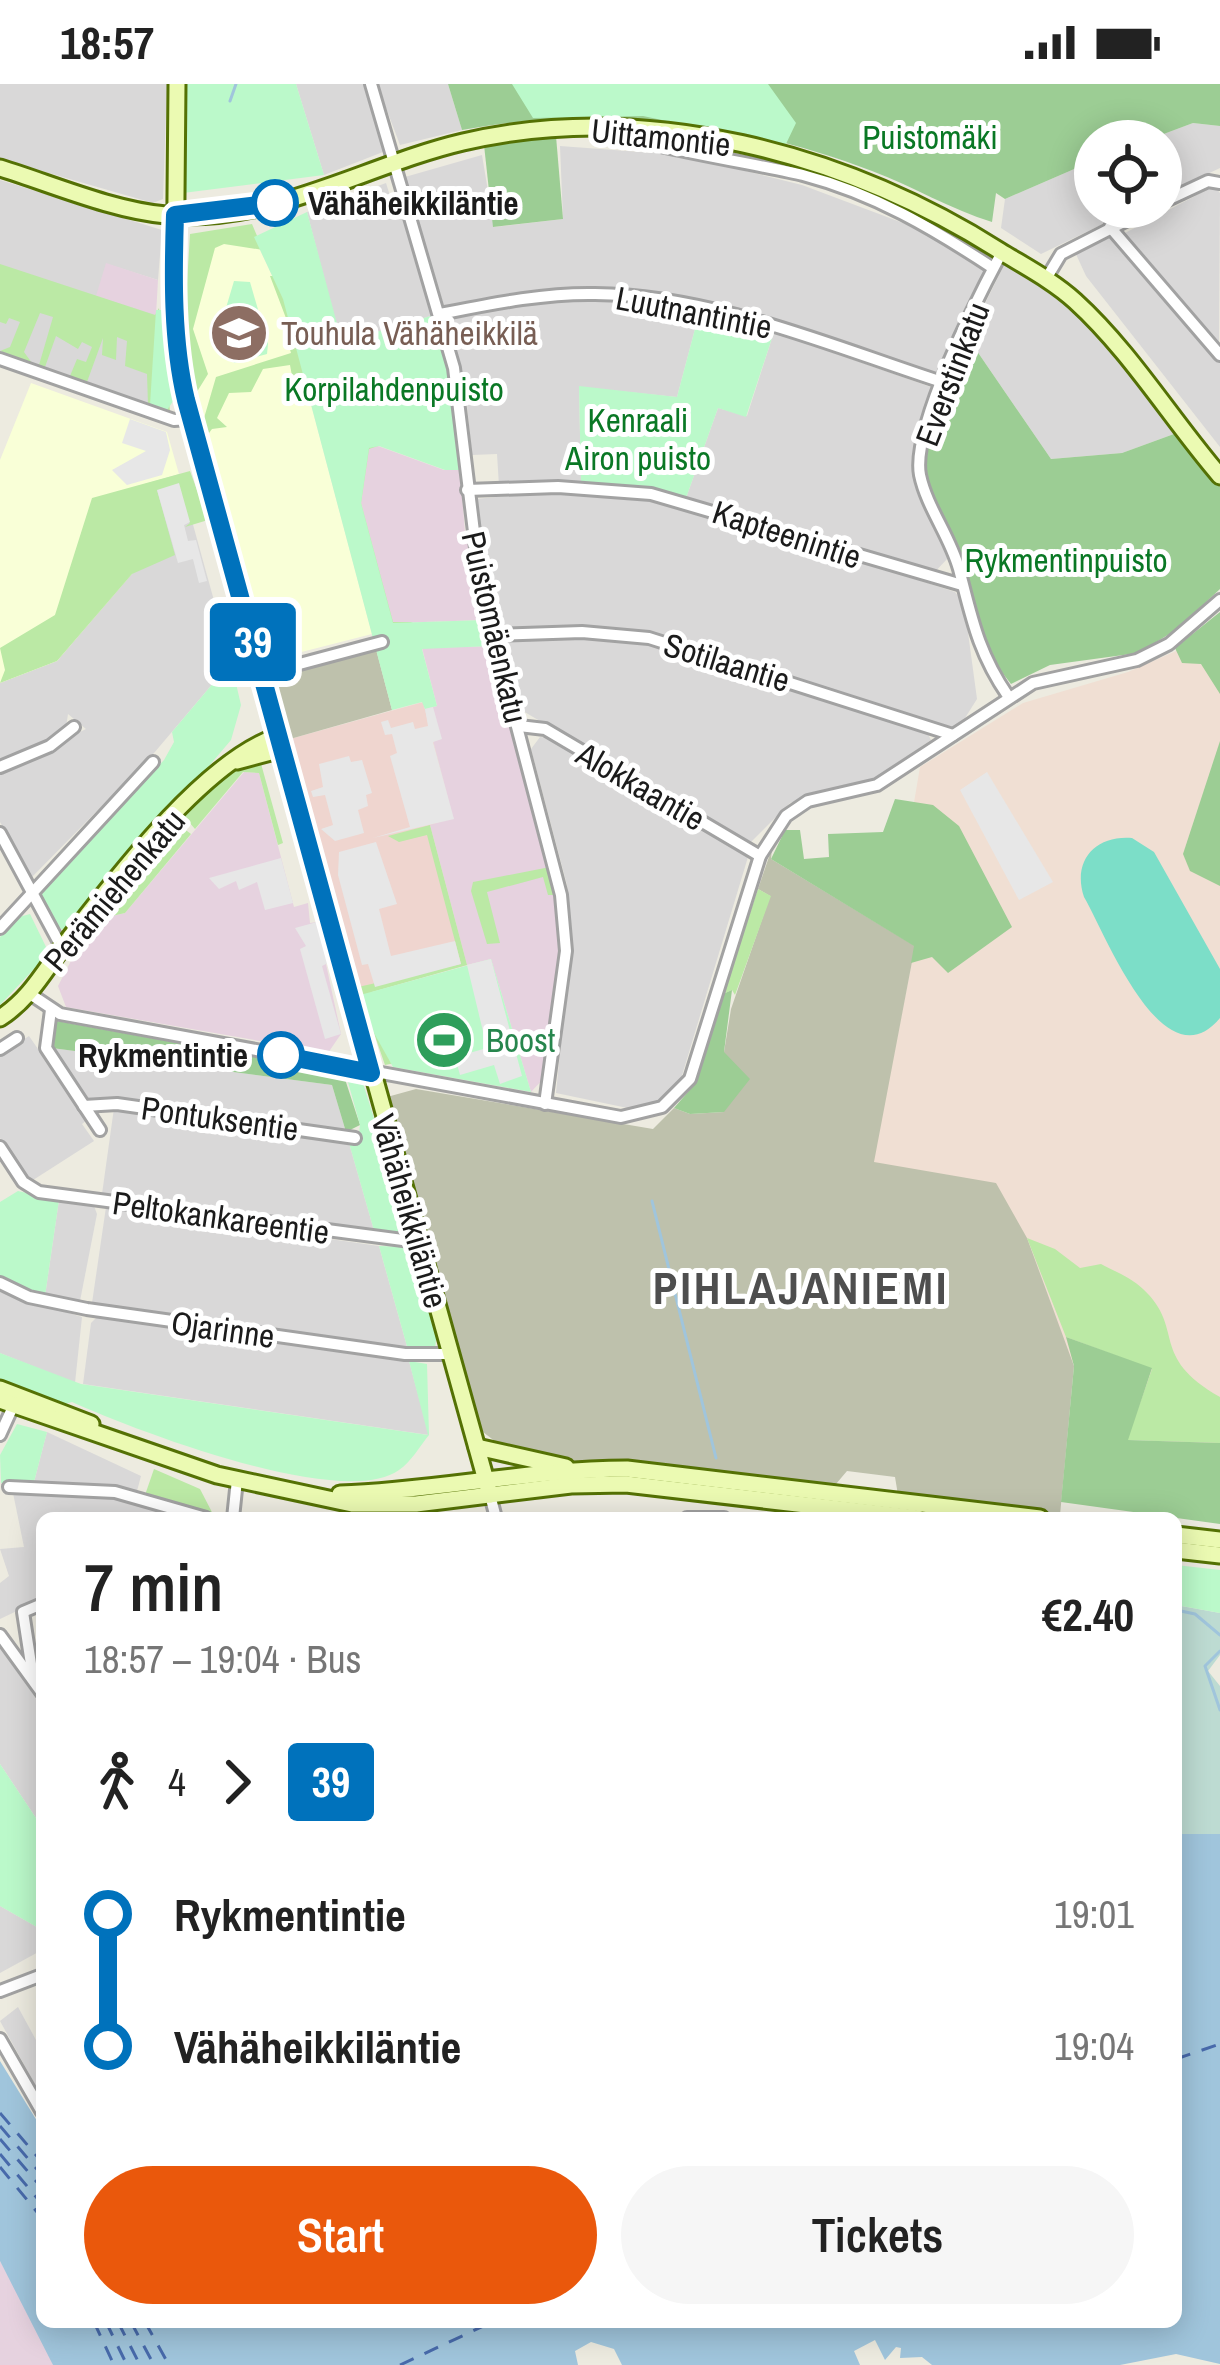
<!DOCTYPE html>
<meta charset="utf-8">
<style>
:root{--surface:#fff;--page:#f6f6f6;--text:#222;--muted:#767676;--accent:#ea580c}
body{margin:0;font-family:"Archivo Narrow",sans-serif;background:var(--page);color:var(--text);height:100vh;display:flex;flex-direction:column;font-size:45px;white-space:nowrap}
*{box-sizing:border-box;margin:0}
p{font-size:39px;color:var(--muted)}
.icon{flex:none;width:66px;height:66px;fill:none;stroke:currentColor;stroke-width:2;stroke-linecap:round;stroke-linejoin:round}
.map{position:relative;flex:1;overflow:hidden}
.sheet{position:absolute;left:36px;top:1428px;width:1146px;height:816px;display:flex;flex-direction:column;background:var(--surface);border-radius:18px;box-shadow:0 6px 30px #0003}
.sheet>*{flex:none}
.badge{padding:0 24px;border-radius:9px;font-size:42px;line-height:78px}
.buttons{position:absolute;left:1074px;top:36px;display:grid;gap:24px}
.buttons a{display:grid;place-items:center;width:108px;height:108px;border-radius:50%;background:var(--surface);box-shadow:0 6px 30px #0003;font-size:60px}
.map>.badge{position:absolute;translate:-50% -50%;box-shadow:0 0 0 6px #fff}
.legs{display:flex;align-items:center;gap:18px;height:132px;padding:0 48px;font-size:39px}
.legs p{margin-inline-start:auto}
.head{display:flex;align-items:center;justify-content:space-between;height:204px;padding:0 48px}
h1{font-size:66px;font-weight:600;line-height:90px}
.primary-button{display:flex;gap:24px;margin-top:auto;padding:24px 48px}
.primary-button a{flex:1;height:138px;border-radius:72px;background:var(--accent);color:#fff;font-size:48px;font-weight:600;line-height:138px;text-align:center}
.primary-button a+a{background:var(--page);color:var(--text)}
ul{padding:0 48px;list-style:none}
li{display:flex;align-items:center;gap:42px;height:132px;font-size:45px}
li i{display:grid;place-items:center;width:18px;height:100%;margin:0 15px;background:currentColor}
li i::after{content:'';width:30px;height:30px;margin:-15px;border:9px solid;border-radius:50%;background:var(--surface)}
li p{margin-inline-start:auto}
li:first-child i{background:linear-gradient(#0000 50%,currentColor 0)}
li:last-child i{background:linear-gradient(currentColor 50%,#0000 0)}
.status{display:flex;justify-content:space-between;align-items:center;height:84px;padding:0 60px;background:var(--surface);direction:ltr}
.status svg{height:33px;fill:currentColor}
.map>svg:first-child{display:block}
.residential{fill:#d9d8d8}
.commercial{fill:#efd5cf}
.industrial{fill:#e6d2df}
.education{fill:#f9ffd7}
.military{fill:#f0dfd3}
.construction{fill:#bec1ac}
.grass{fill:#bbe9a5}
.forest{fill:#9ccd94}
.wetland{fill:#bddbd2}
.park{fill:#bbf9ca}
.pitch{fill:#7cdec8}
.parking{fill:#e7e7e7}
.water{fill:#a0c5dc}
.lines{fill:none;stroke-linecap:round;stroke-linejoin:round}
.stream{stroke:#a0c5dc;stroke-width:3}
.ferry{stroke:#486aab;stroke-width:3;stroke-dasharray:15 12;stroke-linecap:butt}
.street-casing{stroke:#a2a2a2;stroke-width:16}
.secondary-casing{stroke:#547104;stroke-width:21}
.street{stroke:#fff;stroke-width:10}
.secondary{stroke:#ebfab2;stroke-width:15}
.line-1-casing{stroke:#fff;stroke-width:27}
.line-1{stroke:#0072bc;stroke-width:18}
.stop-1-dot{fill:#fff;stroke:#0072bc;stroke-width:6}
.labels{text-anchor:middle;stroke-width:10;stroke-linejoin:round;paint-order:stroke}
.street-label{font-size:33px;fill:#1b1b1b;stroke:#fff}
.park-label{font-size:33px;fill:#0a7825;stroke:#fff}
.stop-label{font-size:33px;font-weight:bold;fill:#1b1b1b;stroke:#fff;text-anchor:start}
.education-label{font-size:33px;fill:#785e54;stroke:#fff;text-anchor:start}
.leisure-label{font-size:33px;fill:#27864d;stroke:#fff;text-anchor:start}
.district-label{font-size:45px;font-weight:bold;letter-spacing:3px;fill:#4e4e4e;stroke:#fff}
</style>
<div class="status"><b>18:57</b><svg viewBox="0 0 49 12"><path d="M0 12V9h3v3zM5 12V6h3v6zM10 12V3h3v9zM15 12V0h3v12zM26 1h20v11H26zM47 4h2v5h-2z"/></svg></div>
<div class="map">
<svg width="1220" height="2281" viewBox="0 0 1220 2281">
<rect width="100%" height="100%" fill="#edebe0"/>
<g class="residential">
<path d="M0,0H167L163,115L153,119L0,75Z"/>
<path d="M296,0H365L383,68L324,91Z"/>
<path d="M377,0H448L462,46L400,61Z"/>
<path d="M1193,39L1220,42V84L1161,112V57H1145Z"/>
<path d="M560,62L681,71L802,101L919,145L987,187L938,289L733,226L536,208L444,222L405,93L482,71L494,143L563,135Z"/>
<path d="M1095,76V123H1138L1041,170L1001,144L1005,115Z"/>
<path d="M0,96L162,146L158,196L107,180L156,231L150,321L0,267Z"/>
<path d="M386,99L396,131L406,136L434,231L341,259L307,128Z"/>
<path d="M1214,102L1220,109L1219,261L1125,149Z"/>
<path d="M1110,151L1220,278V363L1086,192L1075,168Z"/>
<path d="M1004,181L1056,208L1103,254L1174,350L1122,369L1051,375L968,254Z"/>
<path d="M577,214L700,226L677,313L579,303L581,399L499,402L497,370L472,371L466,312L449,238L452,232L497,222Z"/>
<path d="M774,248L931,303L915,372L920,409L948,474L931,492L686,414L718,324L747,332Z"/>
<path d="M179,390L231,578L154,669L32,793L0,738V688L86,645L68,630L66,643L54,655L0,679V599L57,577L148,470L130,404Z"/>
<path d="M558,407L650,414L718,431L955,508L964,519L977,615L965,634L948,646L667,554L603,544L502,545L480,467L475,415Z"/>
<path d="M588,552L683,566L926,646L931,656L870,697L790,719L748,761L523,627L506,556Z"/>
<path d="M540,653L551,654L748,773L680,998L659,1019L637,1026L556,1009L572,849L567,801L531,665Z"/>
<path d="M29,952L87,1036L82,1040L94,1057L30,1098L0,1054V971Z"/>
<path d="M52,964L332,1001L346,1048L116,1013L89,1019Z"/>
<path d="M114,1024L349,1059L375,1150L102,1110Z"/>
<path d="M59,1116L94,1122L97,1130L80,1217L45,1212Z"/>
<path d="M106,1123L379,1162L408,1266L92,1219Z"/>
<path d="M0,1208L82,1233L75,1299L0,1269Z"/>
<path d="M97,1233L409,1277L429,1351L83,1300L91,1239Z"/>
<path d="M47,1348L141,1392L137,1407L34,1398Z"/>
<path d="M43,1407L116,1414L190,1434H42V1515L0,1535V1499L9,1492L0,1465L24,1463L13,1409Z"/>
<path d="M0,1560L42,1624V1743L0,1680Z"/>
<path d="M0,1822L42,1846V1866L0,1889Z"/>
<path d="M18,1923L42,1967V2013L0,1937Z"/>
</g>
<path class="commercial" d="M423,618L454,735L430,742L467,881L360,911L290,655Z"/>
<g class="industrial">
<path d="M106,179L158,196L156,231L96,212Z"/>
<path d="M378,362L444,386H460L465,448L484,536L393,539L361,419L369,364Z"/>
<path d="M491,562L559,828L560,871L544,994L531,1008L491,875L467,881L430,741L453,734L425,625L437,622L422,564Z"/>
<path d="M244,688L259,689L294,823L308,819L310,839L317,838L341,950L328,969L66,923L58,902L73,873L103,834L125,829Z"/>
<path d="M0,2177L43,2253L53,2281H0Z"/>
</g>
<g class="education">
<path d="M254,153L283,215L372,550L278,574L266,569L200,330L186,246L208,157Z"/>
<path d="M31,299L167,348L179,390L131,404L149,470L57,577L0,599V376Z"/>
</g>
<path class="military" d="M1220,536V1426L873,1078L915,862L909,748L920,683L1023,619L1128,588L1183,564Z"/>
<g class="construction">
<path d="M376,565L392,626L290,655L275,603L283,590Z"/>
<path d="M772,764L771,775L915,862L874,1078L996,1099L1027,1154L1074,1282L1060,1431L898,1411L895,1393L847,1387L836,1400L800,1401L567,1377L505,1365L483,1348L460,1288L387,1013L416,1005L653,1045L674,1024L690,1030L724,1028V968L731,925L770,812L758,805Z"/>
</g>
<g class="grass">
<path d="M252,140L263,166L224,160L215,164L193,245L208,290L195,311L185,233L190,150Z"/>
<path d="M0,180L155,231L159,224L170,327L148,321L147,290L125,282L127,257L117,253L116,276L102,271L103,254L87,298L70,292L77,275L86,278L92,263L82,258L78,265L56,252L45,283L39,281L53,233L40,229L24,268L32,279L0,267L10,263L20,238L9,234L6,240L0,238Z"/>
<path d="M270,192H280L341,259L378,362L369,365L361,419L393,538H413L393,546L317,324L301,299L294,303L290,281L263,285L251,308L229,309L217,334L227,343L212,345L206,353L202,341L216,293L291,269L287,255L292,250Z"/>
<path d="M190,387L208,436L185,443L190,439L157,406L175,471L132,490L57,577L0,599L5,586L0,564L55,531L92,414Z"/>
<path d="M260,676L283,759L278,761L259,689L243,688L195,745L182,730L228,688Z"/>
<path d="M179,741L191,750L125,829L103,834V824L172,742Z"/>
<path d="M430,741L467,881L372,908L395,979L385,981L358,903L461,880L427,751L399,758L388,752Z"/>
<path d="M550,783L556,811H548L543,793L487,808L500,859L487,860L471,807L473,798Z"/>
<path d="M758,805L771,812L735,911L732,906L723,910Z"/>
<path d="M1027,1154L1055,1165L1080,1184L1101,1180C1114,1187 1132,1194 1143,1205C1186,1245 1148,1272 1220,1313V1359L1127,1356L1152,1285L1066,1253Z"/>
<path d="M154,1385L200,1405L215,1434L145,1411Z"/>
</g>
<g class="forest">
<path d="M448,0H1220V42L1193,39L1145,57H1095V76L1005,115L996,109L992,138C952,126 912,102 872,87C739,36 601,20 462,46Z"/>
<path d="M556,52L563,135L493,143L484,61Z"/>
<path d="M968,254L1051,375L1122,369L1174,350L1220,403V505L1176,546L1138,569L1050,581L1011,600L991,574L924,391L923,366Z"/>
<path d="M1220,528V610L1201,580L1182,579L1175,564Z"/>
<path d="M1220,657V802L1190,787L1183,770Z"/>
<path d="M895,715L933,721L959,742L1012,843L948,889L932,873L911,879L914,862L771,775L785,746H800L804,775L829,773L828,750L883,748Z"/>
<path d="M732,906L724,968L750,995L724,1028L690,1030L674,1024L695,1000L723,910Z"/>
<path d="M57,937L343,989L360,1041L346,1048L332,1001L52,964L48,957Z"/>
<path d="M1066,1253L1152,1284L1128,1356L1220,1359V1440L1061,1418L1074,1282Z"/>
</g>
<path class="wetland" d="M1176,1521L1220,1529V1571L1208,1587L1220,1602V1778L1176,1769Z"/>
<g class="park">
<path d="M186,0H296L324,91L183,109Z"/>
<path d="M512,0H768L796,39L785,62L643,32L533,34Z"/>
<path d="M307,128L342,258L434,231L453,306L460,386H445L379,362L369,364L361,419L393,539L484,536L491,562L422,565L437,622L425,625L422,618L392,626L283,215L254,153Z"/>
<path d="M234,197L250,198L268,260L267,270L234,279L220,244Z"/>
<path d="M156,226H165L176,313L167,326L150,321Z"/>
<path d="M700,226L774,248L746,333L718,324L686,414L581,399L579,302L677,313Z"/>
<path d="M231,578L241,621L231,656L77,838L64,846L55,842L38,813L41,806L164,676L174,658L172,648Z"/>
<path d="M30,830L49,869L0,921V853L19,833Z"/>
<path d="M491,875L531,1008L393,983L369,940L360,911Z"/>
<path d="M346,991L363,999L407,1140L393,1153L375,1150L349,1059L358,1058L360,1041Z"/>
<path d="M18,1107L59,1116L45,1212L0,1193V1118Z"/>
<path d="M379,1162L407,1163L415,1172L437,1247L435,1265L408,1266Z"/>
<path d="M0,1269L81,1300L428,1351L409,1277L427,1280L429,1351C420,1362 411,1378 399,1386C343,1427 132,1345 72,1318L62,1321L0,1299Z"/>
<path d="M17,1340L47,1348L34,1398L1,1399L0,1371Z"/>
<path d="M1176,1481L1220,1486V1529L1176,1521Z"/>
<path d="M0,1680L42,1743V1846L0,1822Z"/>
</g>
<path class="pitch" d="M1132,754L1154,768L1220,885V934C1164,1002 1106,851 1084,813C1072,777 1095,751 1132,754Z"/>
<g class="parking">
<path d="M130,335L166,348L170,366L162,391L127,401L112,386L146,367L122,359Z"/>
<path d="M179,399L190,438L184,441L188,457L196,456L207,497L199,499L193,475L178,479L157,406Z"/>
<path d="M433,623L442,655L433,658L454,735L373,754L410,743L390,672L397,669L392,650L385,651L381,638L388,636L391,644L413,638L415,645L428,642L425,625Z"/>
<path d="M349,672L351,678L362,676L372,709L366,711L368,722L358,726L364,749L335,757L321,745L333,741L325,711L313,713L311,707L323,703L319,680Z"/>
<path d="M987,688L1053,798L1019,816L960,706Z"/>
<path d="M376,758L397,820L379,825L391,872L455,857L461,880L375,903L368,880L362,881L338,791L339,768Z"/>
<path d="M281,774L293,819L265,826L257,798L239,806L236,797L219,805L209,794Z"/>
<path d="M317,838L328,879L322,882L341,950L325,955L300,865L306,862L295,844Z"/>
<path d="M491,875L522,992L500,1000L494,981L460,991L455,973L487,964L467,881Z"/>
</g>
<path class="water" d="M1176,1750H1220V2280L1176,2270L1120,2281H932L922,2273L900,2274L901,2264L896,2263L885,2276L875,2256L854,2267L860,2281H622L614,2265L591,2258L575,2267L578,2281H53L0,2177V1977L42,2045V2238H1176Z"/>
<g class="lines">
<g class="stream">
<path d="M230,17L236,0"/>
<path d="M652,1117L716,1374"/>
<path d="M1176,1526L1195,1530L1220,1551"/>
<path d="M1220,1567L1205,1582L1220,1626"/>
</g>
<g class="ferry">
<path d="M1176,1975L1220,1960"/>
<path d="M0,2029L42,2078"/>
<path d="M0,2042L42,2091"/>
<path d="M0,2055L42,2104"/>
<path d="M0,2070L42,2120"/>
<path d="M0,2083L42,2134"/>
<path d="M94,2238L114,2281"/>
<path d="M106,2238L127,2281"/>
<path d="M118,2238L140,2281"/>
<path d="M131,2238L154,2281"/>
<path d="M145,2238L169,2281"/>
<path d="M400,2281L492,2238"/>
</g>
<g class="street-casing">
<g id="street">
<path d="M371,0L454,284L481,505L561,811L566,867L545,1020"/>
<path d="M606,46C625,59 768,82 803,91C875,110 932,144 993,184"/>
<path d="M1161,119L1208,97L1220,99"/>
<path d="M1110,143L1220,271"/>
<path d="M1002,168C978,213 911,344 920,391C927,424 950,452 959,485C972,535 978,568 1008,612"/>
<path d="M1046,195L1061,170L1153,123"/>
<path d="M440,230C491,220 543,209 595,210C714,211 831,262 942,298"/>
<path d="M0,275L174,336L190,335"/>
<path d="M467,406L558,403L651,410L962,501"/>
<path d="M493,551L582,548L649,554L953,651"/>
<path d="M262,590L382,558"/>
<path d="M519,642L545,645L760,772"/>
<path d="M0,683L50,662L74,643"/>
<path d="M0,749L62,864"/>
<path d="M0,844L153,678"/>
<path d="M30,910L60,930L621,1033L662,1023L690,995L760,772L786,732L808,717L877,701L1033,599L1137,576L1169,560L1220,516"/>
<path d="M51,926L46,964L100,1046"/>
<path d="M0,965L17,954"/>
<path d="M84,1022L117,1020L355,1054"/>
<path d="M0,1063L23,1098L39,1108L418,1158"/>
<path d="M0,1199L29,1213L87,1225L405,1270H450"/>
<path d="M0,1351L16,1316"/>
<path d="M9,1403L115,1408L206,1434"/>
<path d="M490,1411L496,1434"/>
<path d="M233,1434L237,1396"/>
<path d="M687,1434H724"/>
<path d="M0,1551L42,1609"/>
<path d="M33,1593L23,1528L42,1520"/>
<path d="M0,1907L42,1891"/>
<path d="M0,1955L42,2028"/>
</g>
</g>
<g class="secondary-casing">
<g id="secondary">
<path d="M177,0L175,223L183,304L490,1411"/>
<path d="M0,84C52,100 111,126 166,131C270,141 365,81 463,58C646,15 845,69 1000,167C1026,183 1053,197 1075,217C1131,268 1171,335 1220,392"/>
<path d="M237,677L282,665"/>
<path d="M0,934C28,916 42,891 61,865C111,801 203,676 279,652"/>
<path d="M0,1305L91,1340"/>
<path d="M0,1316L217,1391L352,1420H416L571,1401L626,1400L918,1434"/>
<path d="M477,1363L566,1383"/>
<path d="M340,1410C436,1407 531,1385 627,1385L1040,1434"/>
<path d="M1176,1451L1220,1456"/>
<path d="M1176,1466L1220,1471"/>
</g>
</g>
<use href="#street" class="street"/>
<use href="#secondary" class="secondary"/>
</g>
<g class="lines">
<g class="line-1-casing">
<path id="line-1" d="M275,119L175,131C173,192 172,257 186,316L371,989L281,971"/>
</g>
<use href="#line-1" class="line-1"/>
</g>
<defs>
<g id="school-disc" transform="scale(3)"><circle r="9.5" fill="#8d6e63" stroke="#fff"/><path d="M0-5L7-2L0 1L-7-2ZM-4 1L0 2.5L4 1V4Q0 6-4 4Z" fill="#fff"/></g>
<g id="stadium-disc" transform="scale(3)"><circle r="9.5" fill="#2e9e5b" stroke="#fff"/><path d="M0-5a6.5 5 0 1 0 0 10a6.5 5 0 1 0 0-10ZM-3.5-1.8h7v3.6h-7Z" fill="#fff"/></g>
</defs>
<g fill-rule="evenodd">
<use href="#school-disc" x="239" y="249"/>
<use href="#stadium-disc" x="444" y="956"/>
</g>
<g class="stop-1-dot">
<circle cx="275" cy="119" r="21"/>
<circle cx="281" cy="971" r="21"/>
</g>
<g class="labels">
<g class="street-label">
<text transform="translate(661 53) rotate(6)" y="12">Uittamontie</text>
<text transform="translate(694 228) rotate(11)" y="12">Luutnantintie</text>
<text transform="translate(952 290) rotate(-69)" y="12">Everstinkatu</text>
<text transform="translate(787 450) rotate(18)" y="12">Kapteenintie</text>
<text transform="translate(495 543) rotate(77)" y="12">Puistomäenkatu</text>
<text transform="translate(727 578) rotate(17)" y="12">Sotilaantie</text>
<text transform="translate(641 702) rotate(30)" y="12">Alokkaantie</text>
<text transform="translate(114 806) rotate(-50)" y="12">Perämiehenkatu</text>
<text transform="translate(220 1034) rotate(8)" y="12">Pontuksentie</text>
<text transform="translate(410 1127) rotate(74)" y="12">Vähäheikkiläntie</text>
<text transform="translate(221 1133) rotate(8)" y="12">Peltokankareentie</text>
<text transform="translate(223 1245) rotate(8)" y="12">Ojarinne</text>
</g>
<g class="park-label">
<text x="930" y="65">Puistomäki</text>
<text x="394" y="317">Korpilahdenpuisto</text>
<text x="638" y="348">Kenraali<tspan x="638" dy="38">Airon puisto</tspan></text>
<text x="1066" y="488">Rykmentinpuisto</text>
</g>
<g class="stop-label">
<text x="308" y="131">Vähäheikkiläntie</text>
<text x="248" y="983" text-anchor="end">Rykmentintie</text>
</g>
<g class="education-label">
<text x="281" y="261">Touhula Vähäheikkilä</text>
</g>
<g class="leisure-label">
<text x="486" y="968">Boost</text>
</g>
<g class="district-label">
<text x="801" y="1220">PIHLAJANIEMI</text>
</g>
</g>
</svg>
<div class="buttons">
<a><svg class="icon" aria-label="locate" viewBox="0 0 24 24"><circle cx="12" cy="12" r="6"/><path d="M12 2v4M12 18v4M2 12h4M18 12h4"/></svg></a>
</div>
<b class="badge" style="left:253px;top:558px;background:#0072bc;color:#fff">39</b>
<section class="sheet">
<div class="head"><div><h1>7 min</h1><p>18:57 – 19:04 · Bus</p></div><b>€2.40</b></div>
<div class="legs"><svg class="icon" aria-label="walk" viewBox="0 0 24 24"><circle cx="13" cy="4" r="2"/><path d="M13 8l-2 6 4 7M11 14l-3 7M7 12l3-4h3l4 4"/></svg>4<svg class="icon" aria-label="forward" viewBox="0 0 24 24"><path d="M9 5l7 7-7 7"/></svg><b class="badge" style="background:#0072bc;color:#fff">39</b></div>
<ul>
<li><i style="color:#0072bc"></i><b>Rykmentintie</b><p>19:01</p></li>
<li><i style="color:#0072bc"></i><b>Vähäheikkiläntie</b><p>19:04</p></li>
</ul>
<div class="primary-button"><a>Start</a><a>Tickets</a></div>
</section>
</div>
